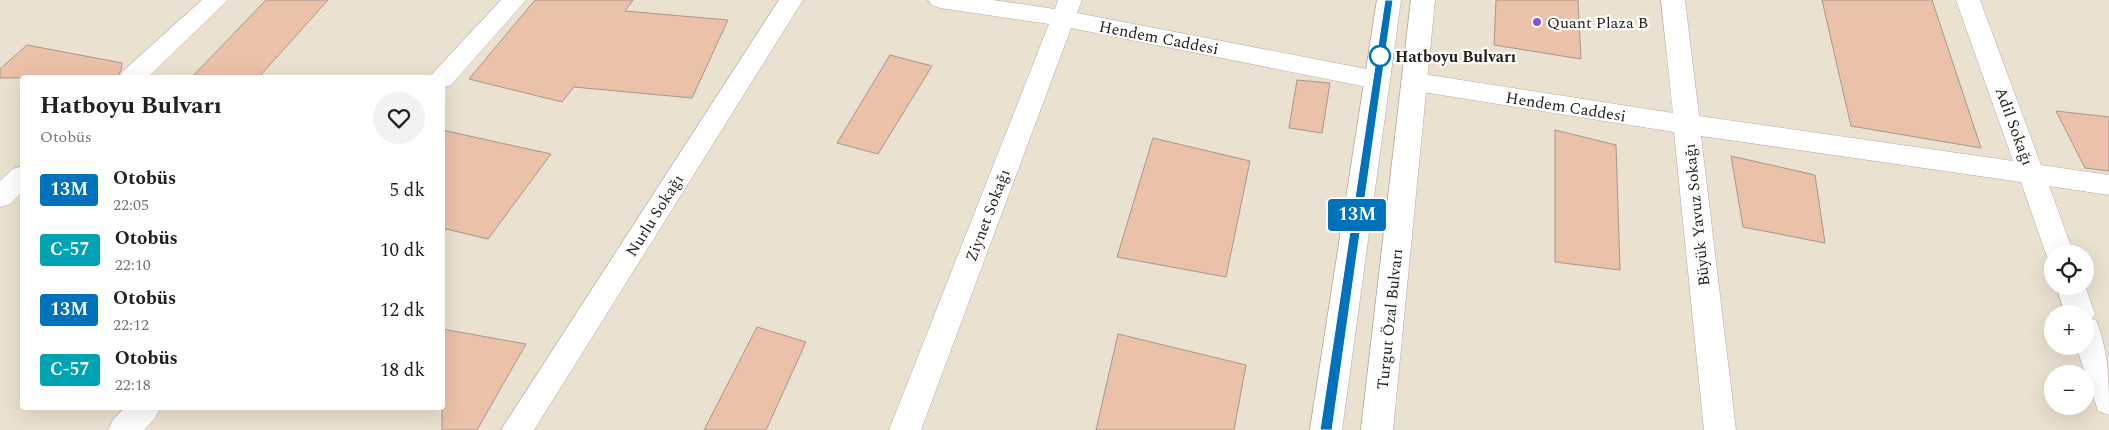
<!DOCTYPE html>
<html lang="tr">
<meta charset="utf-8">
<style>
:root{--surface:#fff;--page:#f2f2f2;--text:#202124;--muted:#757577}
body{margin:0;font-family:Spectral,serif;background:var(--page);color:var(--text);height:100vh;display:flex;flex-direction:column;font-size:19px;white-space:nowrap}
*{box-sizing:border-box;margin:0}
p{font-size:16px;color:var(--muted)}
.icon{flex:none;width:28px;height:28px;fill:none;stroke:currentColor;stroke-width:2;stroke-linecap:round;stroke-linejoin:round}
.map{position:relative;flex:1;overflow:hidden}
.sheet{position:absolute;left:20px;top:75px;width:425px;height:335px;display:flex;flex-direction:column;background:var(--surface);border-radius:5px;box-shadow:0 5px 20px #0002}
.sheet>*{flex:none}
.badge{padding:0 10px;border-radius:4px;font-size:18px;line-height:32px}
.controls{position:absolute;left:2044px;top:245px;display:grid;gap:10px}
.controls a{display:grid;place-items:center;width:50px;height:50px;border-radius:50%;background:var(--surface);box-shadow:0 5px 20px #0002;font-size:25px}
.map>.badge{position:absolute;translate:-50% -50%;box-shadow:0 0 0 2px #fff}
.round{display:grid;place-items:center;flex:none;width:52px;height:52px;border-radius:26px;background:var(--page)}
.overview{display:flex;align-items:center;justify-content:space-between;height:85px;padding:0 20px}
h1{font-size:24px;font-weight:700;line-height:38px}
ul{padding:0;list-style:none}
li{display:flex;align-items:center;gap:15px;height:60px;padding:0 20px}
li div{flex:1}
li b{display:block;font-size:19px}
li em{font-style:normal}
li .badge{min-width:55px;font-weight:700;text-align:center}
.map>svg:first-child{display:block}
.building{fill:#ecc1aa;stroke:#a7968c}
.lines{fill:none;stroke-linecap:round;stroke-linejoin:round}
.minor-casing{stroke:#b4a99a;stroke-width:1}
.major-casing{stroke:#b4a99a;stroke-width:1}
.minor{fill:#fff;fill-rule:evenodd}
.major{fill:#fff;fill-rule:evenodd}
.line{fill:#0072bc;stroke:#fff}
.poi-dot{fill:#8555ce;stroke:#fff;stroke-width:2}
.stop-dot{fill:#fff;stroke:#0072bc;stroke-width:2.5}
.labels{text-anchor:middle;stroke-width:4.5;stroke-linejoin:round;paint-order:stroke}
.poi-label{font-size:16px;fill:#24211b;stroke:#fff;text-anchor:start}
.street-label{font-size:16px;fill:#24211b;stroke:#fff}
.stop-label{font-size:16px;font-weight:bold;fill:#24211b;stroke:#fff;text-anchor:start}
</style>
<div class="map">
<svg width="2109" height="430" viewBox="0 0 2109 430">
<rect width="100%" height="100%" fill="#ebe1d0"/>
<g class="building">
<path d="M266,0H328L258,78H191Z"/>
<path d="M535,0H633L625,11L728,20L692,98L574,87L562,102L469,79Z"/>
<path d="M1496,0H1578L1581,59L1494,45Z"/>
<path d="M1822,0H1932L1981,148L1851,126Z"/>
<path d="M27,45L122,63L121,70L117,78H0V69Z"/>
<path d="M890,55L932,66L878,154L837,143Z"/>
<path d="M1297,80L1330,83L1322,133L1289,128Z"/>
<path d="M2056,111L2109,117V171L2085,168Z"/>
<path d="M442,130L551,154L488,239L442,228Z"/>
<path d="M1555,130L1616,145L1620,270L1555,262Z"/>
<path d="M1153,138L1250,161L1226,277L1117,257Z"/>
<path d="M1731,156L1815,175L1825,243L1743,227Z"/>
<path d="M757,327L806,342L766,430H704Z"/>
<path d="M442,329L526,344L477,430H442Z"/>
<path d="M1118,334L1246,365L1234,430H1096Z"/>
</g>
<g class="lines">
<g class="minor-casing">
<g id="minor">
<path d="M202,0H228L147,78H119L122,72Z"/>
<path d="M501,0H526L451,85L442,88V78H430L433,73Z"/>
<path d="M779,0H803L534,430H501Z"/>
<path d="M928,0H993L1055,9L1058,0H1082L1077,13L1377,71L1386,74L1389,80L1386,86L1377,89L1071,28L921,430H889L1049,24L940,8L932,5Z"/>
<path d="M1661,0H1685L1699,116L2013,161L1956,0H1980L2041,165L2109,175V195L2049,186L2074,254H2052V263L2046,254L2021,182L1701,136L1736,430H1704L1674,132L1416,91L1407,88L1404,82L1407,76L1416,73L1673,113Z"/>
<path d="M22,166V192L10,204L0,207V181L13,169Z"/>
<path d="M2056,286H2085L2095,314L2092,319L2096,320C2109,354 2109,379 2109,415L2098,411L2076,346H2085V314H2065Z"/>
<path d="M124,408H160L155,418L144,430H108L113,420Z"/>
</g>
</g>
<g class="major-casing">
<g id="major">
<path d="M1377,0H1401L1342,430H1310Z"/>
<path d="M1411,0H1435L1393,430H1361Z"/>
</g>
</g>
<use href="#minor" class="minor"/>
<use href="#major" class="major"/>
</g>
<path class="line" d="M1385,0H1393L1332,430H1320Z"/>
<circle class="poi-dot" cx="1537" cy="22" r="5"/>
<circle class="stop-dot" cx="1380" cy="56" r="10"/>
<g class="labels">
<g class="poi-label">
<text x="1547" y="28">Quant Plaza B</text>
</g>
<g class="street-label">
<text transform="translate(1159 37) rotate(11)" y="6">Hendem Caddesi</text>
<text transform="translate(1566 106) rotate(9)" y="6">Hendem Caddesi</text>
<text transform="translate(2015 126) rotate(70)" y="6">Adil Sokağı</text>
<text transform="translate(654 215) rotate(-58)" y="6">Nurlu Sokağı</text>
<text transform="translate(987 215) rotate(-69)" y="6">Ziynet Sokağı</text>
<text transform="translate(1696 215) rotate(-96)" y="6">Büyük Yavuz Sokağı</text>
<text transform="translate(1389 319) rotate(-84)" y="6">Turgut Özal Bulvarı</text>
</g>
<g class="stop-label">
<text x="1395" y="62">Hatboyu Bulvarı</text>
</g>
</g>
</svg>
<div class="controls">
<a><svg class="icon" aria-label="locate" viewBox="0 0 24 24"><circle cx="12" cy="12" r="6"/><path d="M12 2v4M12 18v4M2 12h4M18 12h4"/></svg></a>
<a>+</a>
<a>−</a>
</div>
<b class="badge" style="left:1357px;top:215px;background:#0072bc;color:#fff">13M</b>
<section class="sheet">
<div class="overview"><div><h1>Hatboyu Bulvarı</h1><p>Otobüs</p></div><a class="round"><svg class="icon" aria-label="heart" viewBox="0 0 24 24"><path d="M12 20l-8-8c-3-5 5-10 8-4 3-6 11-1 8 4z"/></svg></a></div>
<ul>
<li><span class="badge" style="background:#0072bc;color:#fff">13M</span><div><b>Otobüs</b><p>22:05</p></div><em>5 dk</em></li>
<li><span class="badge" style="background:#00a3b4;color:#fff">C-57</span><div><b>Otobüs</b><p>22:10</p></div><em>10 dk</em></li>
<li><span class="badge" style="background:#0072bc;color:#fff">13M</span><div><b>Otobüs</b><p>22:12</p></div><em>12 dk</em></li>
<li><span class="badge" style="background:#00a3b4;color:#fff">C-57</span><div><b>Otobüs</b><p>22:18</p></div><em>18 dk</em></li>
</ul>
</section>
</div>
